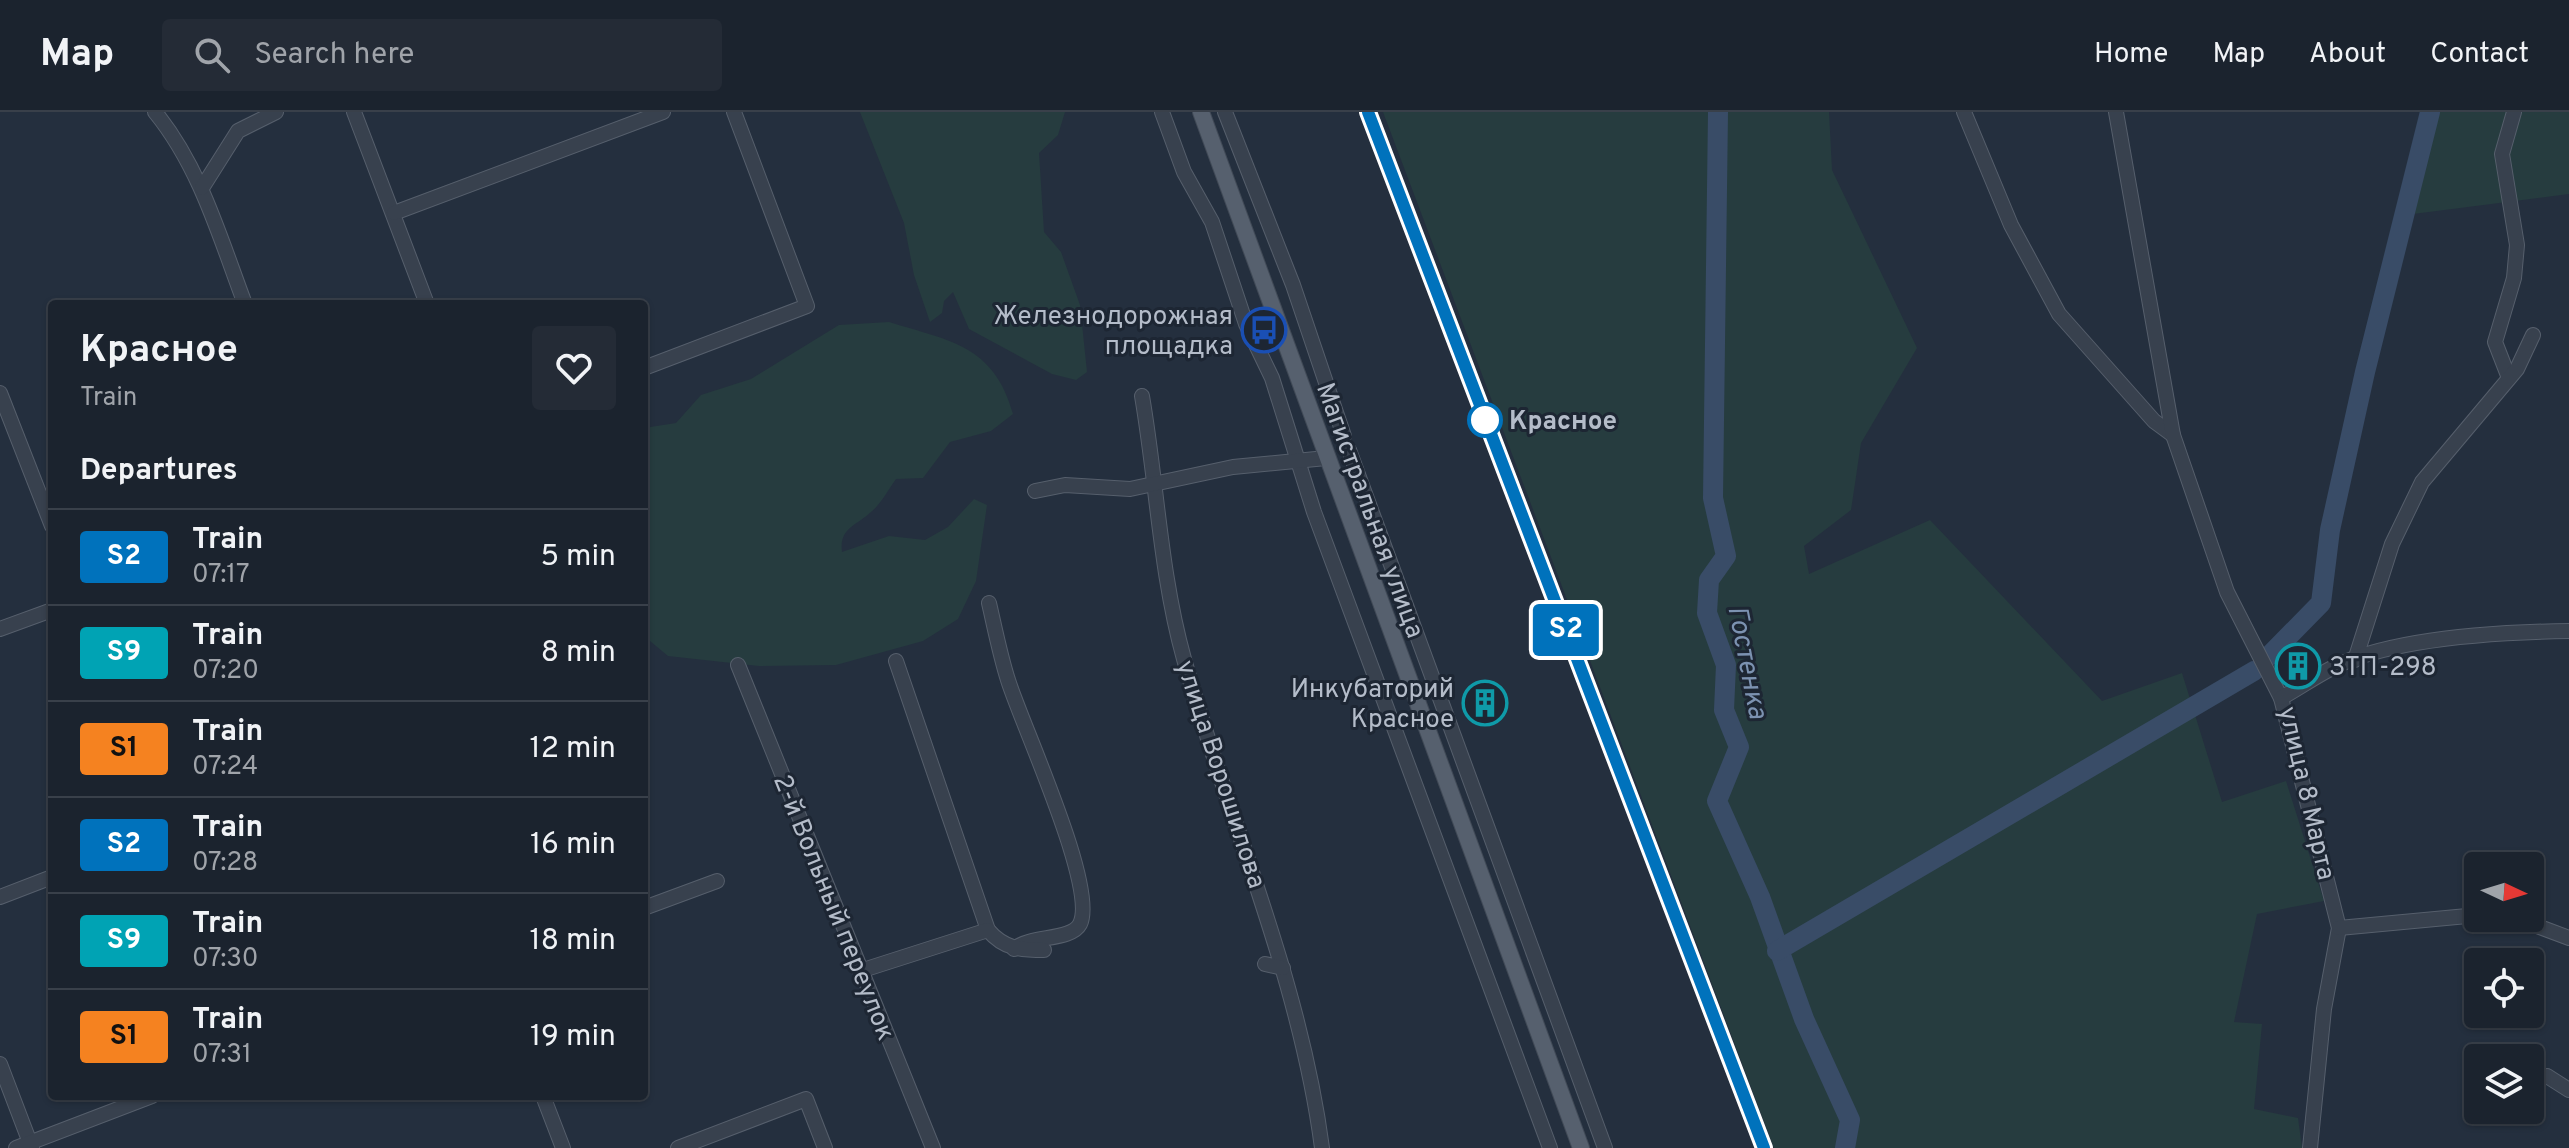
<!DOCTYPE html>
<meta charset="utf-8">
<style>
:root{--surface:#1b232e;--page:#242b36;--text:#f1f3f6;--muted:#a0a4aa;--line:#39404a}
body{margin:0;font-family:Overpass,sans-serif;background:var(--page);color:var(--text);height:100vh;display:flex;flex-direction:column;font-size:30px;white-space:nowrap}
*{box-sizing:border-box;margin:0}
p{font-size:26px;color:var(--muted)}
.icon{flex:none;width:44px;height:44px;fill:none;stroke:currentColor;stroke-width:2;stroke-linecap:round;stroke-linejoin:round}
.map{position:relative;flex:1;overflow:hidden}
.panel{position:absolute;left:48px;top:188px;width:600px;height:800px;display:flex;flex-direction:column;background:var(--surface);border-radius:8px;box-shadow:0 2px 6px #0004,0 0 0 2px var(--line)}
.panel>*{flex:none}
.badge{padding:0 16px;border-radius:6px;font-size:28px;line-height:52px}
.needle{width:52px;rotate:94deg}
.tools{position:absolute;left:2464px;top:740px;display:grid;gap:16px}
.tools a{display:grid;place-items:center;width:80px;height:80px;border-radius:8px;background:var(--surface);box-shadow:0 2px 6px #0004,0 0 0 2px var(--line);font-size:40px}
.map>.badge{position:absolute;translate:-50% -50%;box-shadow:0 0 0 4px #fff}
h2{padding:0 32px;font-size:30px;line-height:72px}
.round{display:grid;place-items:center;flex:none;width:84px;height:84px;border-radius:8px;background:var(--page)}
.head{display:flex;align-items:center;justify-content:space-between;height:136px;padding:0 32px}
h1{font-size:38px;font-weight:700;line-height:60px}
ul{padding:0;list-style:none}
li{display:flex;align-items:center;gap:24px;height:96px;padding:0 32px;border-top:2px solid var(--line)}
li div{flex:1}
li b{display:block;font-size:30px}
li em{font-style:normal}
li .badge{min-width:88px;font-weight:700;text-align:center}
header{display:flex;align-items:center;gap:48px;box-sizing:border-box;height:112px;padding:0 40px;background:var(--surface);border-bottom:2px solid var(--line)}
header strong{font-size:38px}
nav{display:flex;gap:44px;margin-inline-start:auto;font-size:28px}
.search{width:560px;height:72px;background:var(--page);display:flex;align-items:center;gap:20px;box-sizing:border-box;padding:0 28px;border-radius:8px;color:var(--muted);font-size:30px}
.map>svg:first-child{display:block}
.green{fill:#263c3f}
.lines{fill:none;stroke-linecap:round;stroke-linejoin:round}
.river{stroke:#394c67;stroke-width:20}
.minor-casing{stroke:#565f6c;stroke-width:16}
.major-casing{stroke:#414a57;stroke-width:18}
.minor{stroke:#38414e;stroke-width:14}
.major{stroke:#56606e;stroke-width:16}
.rail{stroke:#5a6575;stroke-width:3;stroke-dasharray:8 8;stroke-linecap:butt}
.line-casing{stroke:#fff;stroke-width:18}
.line{stroke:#0072bc;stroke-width:12}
.stop-dot{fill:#fff;stroke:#0072bc;stroke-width:4}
.labels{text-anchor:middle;stroke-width:6;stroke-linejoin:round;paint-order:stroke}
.poi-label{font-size:26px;fill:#b4bcc9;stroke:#1d2633;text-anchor:end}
.stop-label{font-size:26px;font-weight:bold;fill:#b4bcc9;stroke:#1d2633;text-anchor:start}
.street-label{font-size:26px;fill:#b4bcc9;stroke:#1d2633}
.water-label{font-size:28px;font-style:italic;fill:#7c92b1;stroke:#1d2633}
</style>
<header>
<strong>Map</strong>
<div class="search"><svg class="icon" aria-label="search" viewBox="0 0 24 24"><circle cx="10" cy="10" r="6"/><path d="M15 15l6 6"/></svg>Search here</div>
<nav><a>Home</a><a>Map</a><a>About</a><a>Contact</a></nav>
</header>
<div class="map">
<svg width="2569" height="1036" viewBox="0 0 2569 1036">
<rect width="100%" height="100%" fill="#242f3e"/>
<g class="green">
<path d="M860,0H1065L1058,23L1039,41L1044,120L1061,140L1080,193L1087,260L1076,268L1052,262L969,217L953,180L944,189L942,201L930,210L914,163L904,111Z"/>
<path d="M1383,0H1829L1832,58L1917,236L1861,331L1851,398L1804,434L1809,462L1930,408L2102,589L2182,561L2222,690L2286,669L2324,789L2257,802L2234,910L2262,912L2254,997L2298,1006L2302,1036H1774Z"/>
<path d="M2434,0H2569V82L2405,103Z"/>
<path d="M889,210C950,229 994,233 1013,302L991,319L950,330L923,366L896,367C888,378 881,392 871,400C856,414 839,416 842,440L889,424L925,428L948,415L974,387L987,393L976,469L958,507L923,529L836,553L759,554L668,544L644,524V316L676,311L701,283L751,267L839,213Z"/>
</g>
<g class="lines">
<g class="river">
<path d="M1718,0L1713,386L1726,444L1709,468L1707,501L1726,553L1724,598L1739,635L1717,689L1760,785L1804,907L1850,1008L1845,1036"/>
<path d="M2269,544L2321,491L2330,418L2365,260L2430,0"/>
<path d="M1777,839L2254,559"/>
</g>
<g class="minor-casing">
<g id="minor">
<path d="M155,0C200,55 220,126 245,192"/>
<path d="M354,0L427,192"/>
<path d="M1162,0L1184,60L1212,110L1246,212L1272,266L1314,400L1550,1036"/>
<path d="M1225,0L1293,173L1344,324"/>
<path d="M1964,0L2011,113L2059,202L2154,309L2173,323"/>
<path d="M2116,0L2173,323L2227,480L2281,586L2339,816L2324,897L2310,1036"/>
<path d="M202,76L238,19L276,0"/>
<path d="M394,101L663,0"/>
<path d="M644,256L807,194L734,0"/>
<path d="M2509,266L2495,230L2514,166L2517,133L2502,42L2514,0"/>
<path d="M0,281L52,414"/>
<path d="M1142,284C1157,371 1160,461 1184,547C1229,710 1300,867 1322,1036"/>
<path d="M1349,338L1605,1036"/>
<path d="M1035,379L1065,373L1130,377L1233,355L1326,346"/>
<path d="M989,491C995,517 1000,543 1008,568C1022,613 1098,776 1080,812C1071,829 1031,823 1014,837"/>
<path d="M0,517L52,498"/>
<path d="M2355,548L2392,432L2422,370L2517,257L2533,223"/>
<path d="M896,549L988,818"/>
<path d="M738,553L933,1036"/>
<path d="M2281,586C2299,576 2316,564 2334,555C2395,525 2502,520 2569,519"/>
<path d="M0,785L52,765"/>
<path d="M644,796L717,769"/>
<path d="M2496,806L2537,814L2569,826"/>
<path d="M2339,816L2478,803"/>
<path d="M1265,852L1283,856"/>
<path d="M860,859L988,818C1004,837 1021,838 1044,838"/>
<path d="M0,952L32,1036"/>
<path d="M2547,964L2569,978"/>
<path d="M543,984L563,1036"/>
<path d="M16,1036L152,984"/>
<path d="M678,1036L806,987L825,1036"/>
</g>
</g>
<g class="major-casing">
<path id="major" d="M1201,0L1581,1036"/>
</g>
<use href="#minor" class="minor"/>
<use href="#major" class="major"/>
<path class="rail" d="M1373,0L1770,1036"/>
</g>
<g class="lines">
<g class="line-casing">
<path id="line" d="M1368,0L1764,1036"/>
</g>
<use href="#line" class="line"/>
</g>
<defs>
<g id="bus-ring" transform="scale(2.3)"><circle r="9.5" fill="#1d2633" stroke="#1a4fb4" stroke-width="1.5"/><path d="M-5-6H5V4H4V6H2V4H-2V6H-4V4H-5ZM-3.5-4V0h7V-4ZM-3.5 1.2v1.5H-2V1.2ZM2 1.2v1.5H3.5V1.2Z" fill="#1a4fb4"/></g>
<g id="building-ring" transform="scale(2.3)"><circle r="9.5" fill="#1d2633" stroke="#0f9aa8" stroke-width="1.5"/><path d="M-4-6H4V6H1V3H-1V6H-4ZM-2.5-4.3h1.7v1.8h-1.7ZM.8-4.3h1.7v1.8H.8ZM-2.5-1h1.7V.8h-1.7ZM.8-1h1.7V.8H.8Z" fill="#0f9aa8"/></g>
</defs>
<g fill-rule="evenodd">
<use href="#bus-ring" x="1264" y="218"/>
<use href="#building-ring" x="2298" y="554"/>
<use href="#building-ring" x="1485" y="591"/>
</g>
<circle class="stop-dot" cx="1485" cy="308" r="16"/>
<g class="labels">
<g class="poi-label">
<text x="1233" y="212">Железнодорожная<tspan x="1233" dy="30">площадка</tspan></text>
<text x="2329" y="563" text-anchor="start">ЗТП-298</text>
<text x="1454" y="585">Инкубаторий<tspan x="1454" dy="30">Красное</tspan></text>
</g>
<g class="stop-label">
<text x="1509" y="317">Красное</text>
</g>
<g class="street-label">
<text transform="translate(1371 398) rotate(70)" y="9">Магистральная улица</text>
<text transform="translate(1222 662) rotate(72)" y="9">улица Ворошилова</text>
<text transform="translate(2308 681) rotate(77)" y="9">улица 8 Марта</text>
<text transform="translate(835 795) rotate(68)" y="9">2-й Вольный переулок</text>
</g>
<g class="water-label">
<text transform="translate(1749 550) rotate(79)" y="10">Гостенка</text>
</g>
</g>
</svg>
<div class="tools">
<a><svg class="needle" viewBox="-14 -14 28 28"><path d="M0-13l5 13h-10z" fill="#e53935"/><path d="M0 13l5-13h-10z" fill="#a0a4aa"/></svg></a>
<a><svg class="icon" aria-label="locate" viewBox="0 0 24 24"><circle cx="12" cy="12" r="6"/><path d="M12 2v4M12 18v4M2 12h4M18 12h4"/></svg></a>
<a><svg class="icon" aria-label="layers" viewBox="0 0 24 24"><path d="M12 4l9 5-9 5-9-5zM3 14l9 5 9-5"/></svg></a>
</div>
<b class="badge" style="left:1566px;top:518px;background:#0072bc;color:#fff">S2</b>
<section class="panel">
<div class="head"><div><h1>Красное</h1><p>Train</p></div><a class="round"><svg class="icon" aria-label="heart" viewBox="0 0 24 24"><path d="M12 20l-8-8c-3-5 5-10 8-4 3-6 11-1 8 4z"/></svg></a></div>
<h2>Departures</h2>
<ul>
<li><span class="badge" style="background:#0072bc;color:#fff">S2</span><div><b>Train</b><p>07:17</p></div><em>5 min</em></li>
<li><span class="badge" style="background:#00a3b4;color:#fff">S9</span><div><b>Train</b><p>07:20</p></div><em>8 min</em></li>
<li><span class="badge" style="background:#f58220;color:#111">S1</span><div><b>Train</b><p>07:24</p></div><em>12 min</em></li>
<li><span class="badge" style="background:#0072bc;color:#fff">S2</span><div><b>Train</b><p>07:28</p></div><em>16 min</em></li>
<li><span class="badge" style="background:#00a3b4;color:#fff">S9</span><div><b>Train</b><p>07:30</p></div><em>18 min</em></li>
<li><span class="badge" style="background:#f58220;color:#111">S1</span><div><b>Train</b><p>07:31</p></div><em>19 min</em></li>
</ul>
</section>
</div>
